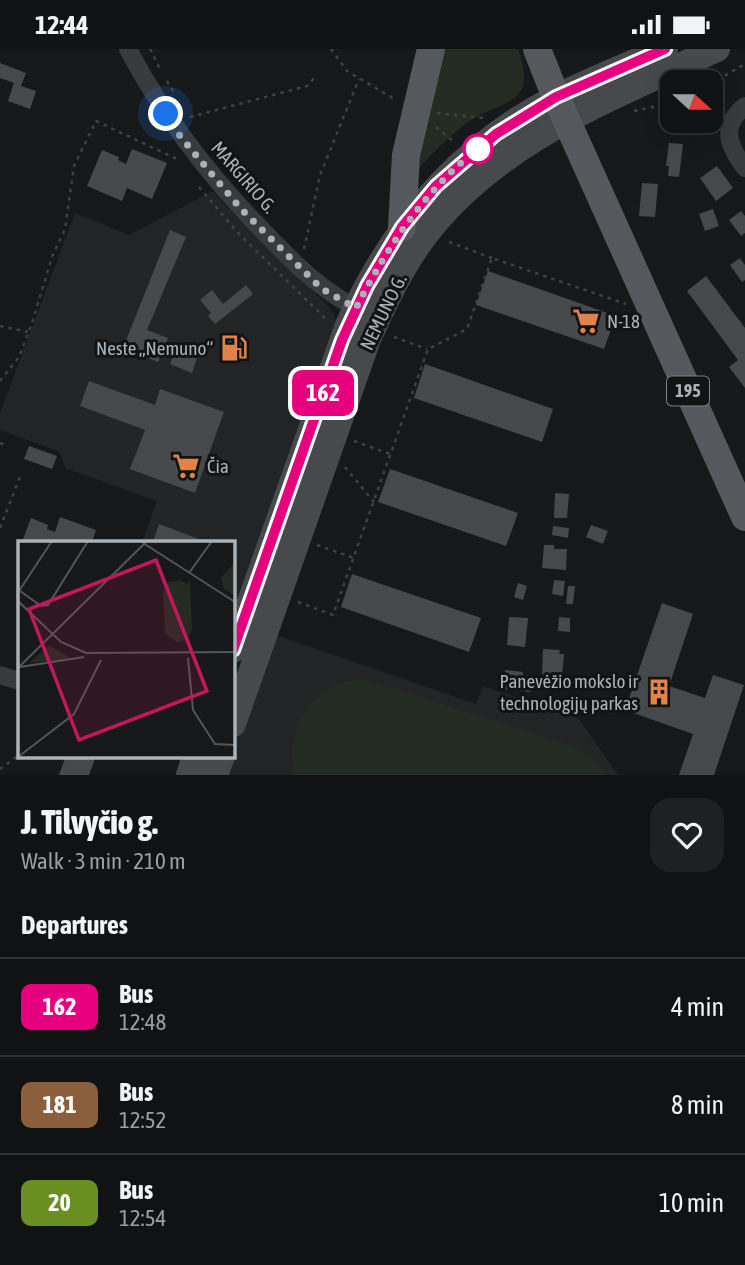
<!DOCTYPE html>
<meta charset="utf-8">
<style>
:root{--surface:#111213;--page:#1e2021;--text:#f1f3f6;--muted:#9c9ea0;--line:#303233}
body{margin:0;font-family:"Asap Condensed",sans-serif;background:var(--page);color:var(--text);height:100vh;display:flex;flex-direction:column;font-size:26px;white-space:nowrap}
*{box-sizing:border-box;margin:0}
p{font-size:23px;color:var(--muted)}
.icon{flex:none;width:38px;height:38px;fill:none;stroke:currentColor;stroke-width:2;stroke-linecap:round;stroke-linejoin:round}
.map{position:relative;height:726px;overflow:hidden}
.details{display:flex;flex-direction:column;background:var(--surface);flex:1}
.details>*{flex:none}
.badge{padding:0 14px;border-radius:10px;font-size:24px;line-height:46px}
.needle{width:46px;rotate:111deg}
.controls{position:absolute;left:660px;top:21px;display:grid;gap:14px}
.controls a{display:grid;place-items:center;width:63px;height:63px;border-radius:14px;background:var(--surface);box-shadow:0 4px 18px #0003,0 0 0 2px var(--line);font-size:35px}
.you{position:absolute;width:35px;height:35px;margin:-18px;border:5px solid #fff;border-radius:50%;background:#1a73e8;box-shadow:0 0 0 10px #1a73e833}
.map>.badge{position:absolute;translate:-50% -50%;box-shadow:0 0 0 4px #fff}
h2{padding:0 21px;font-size:26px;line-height:63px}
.round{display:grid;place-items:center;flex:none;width:74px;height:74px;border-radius:21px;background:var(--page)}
.head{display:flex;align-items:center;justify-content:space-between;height:119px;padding:0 21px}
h1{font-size:33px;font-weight:800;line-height:52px}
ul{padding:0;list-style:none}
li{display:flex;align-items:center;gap:21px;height:98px;padding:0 21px;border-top:2px solid var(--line)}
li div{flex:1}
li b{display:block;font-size:26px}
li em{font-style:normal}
li .badge{min-width:77px;font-weight:700;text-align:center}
.status{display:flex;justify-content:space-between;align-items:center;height:49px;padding:0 35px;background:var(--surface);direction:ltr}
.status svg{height:19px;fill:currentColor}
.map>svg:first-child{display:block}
.built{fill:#232426}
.green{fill:#242b23}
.building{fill:#46494b}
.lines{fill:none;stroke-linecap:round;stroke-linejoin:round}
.path{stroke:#3f4244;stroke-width:2.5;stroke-dasharray:3.5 5;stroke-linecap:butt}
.street{stroke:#383b3d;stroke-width:18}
.secondary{stroke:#474a4d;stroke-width:26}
.primary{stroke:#55585c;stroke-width:28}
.line-casing{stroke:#fff;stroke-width:16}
.line{stroke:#e6007e;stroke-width:10}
.walk{stroke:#aab2b7;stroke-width:7;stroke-dasharray:0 12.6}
.stop-dot{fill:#fff;stroke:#e6007e;stroke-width:3.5}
.labels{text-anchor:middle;stroke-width:6;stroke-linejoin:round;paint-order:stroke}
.shield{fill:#121314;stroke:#7c8286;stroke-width:2}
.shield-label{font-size:18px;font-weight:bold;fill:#aab2b7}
.street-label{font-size:19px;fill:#aab2b7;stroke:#121314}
.poi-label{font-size:19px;fill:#aab2b7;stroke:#121314;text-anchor:start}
.inset-road{fill:none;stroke:#525658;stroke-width:2}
.view{fill:#c2185b;fill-opacity:0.15;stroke:#c2185b;stroke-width:3.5}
.inset-edge{fill:none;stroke:#aab2b7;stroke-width:3.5}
</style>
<div class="status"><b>12:44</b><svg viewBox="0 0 49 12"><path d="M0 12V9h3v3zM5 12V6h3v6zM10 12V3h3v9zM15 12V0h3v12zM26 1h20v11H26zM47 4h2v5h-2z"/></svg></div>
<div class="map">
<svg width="745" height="726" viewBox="0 0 745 726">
<rect width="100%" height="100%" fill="#171819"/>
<g class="built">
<path d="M213,142L226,157L329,258L335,268L336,279L233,572V493H142L157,452L65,419L60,403L0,381V364L75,164L129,186Z"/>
<path d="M273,585L476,655L483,637L579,670L618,726H224L233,707V700Z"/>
</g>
<g class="green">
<path d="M443,0H518C540,60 498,50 464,76C447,90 431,106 416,122Z"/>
<path d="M364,630L574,697L598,714L608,726H295C283,694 305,648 337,635C345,632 356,632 364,630Z"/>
</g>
<g class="building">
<path d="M0,14L26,24L21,37L36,42L30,60L8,52L14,34L0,29Z"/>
<path d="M669,94L683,95L679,128L668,127L669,117H666Z"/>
<path d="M132,100L167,114L152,150L127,139L122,152L87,137L102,101L119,108L118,111L126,115Z"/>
<path d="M717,117L733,139L716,152L700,129Z"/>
<path d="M642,134L658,135L655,168L639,167Z"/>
<path d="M713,160L719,177L705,182L699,165Z"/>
<path d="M741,162L745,167V184L741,187L729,171Z"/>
<path d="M170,181L186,188L147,281L168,289L158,313L123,299Z"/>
<path d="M740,209L745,216V231L742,233L730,216Z"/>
<path d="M488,222L616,267L604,300L476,256Z"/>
<path d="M706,227L745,279V339L729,318L738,311L687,242Z"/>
<path d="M246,236L253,245L215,275L208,267L211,264L200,251L212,241L223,255Z"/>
<path d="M230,287L246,293L239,311L223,305Z"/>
<path d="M176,301L197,309L192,324L170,315Z"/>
<path d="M425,315L553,360L542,393L414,349Z"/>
<path d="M89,332L155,356L160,340L224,363L195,444L130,420L145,381L80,357Z"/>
<path d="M29,397L57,407L52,420L24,410Z"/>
<path d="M390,420L518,464L506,497L378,453Z"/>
<path d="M555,444L569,445L567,469H554Z"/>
<path d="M60,468L96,481L92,493H22L31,469L48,476L47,480L55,483Z"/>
<path d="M159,475L207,493H153Z"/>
<path d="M591,476L608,482L603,495L586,488Z"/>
<path d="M553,477L569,479L568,489L552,486Z"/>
<path d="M544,496H554V500H567L566,521L542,519Z"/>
<path d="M352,525L481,569L469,603L341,558Z"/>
<path d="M554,531L565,532L563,547L552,545Z"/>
<path d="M518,534L527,537L523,551L514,548Z"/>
<path d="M568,537H575L573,555H566Z"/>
<path d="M662,554L693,565L669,637L705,649L713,626L744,636L714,726H679L693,685L625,661Z"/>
<path d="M509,568L528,569L525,598L507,596Z"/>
<path d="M559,568L570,569V583L558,582Z"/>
<path d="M543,600L560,601L559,605H564L562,627L542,625Z"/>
<path d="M505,621L523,623L522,631L533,632L531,643L503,640Z"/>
<path d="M66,707H96L89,726H59Z"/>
</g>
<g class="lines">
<g class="path">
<path d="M150,0L160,20"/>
<path d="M331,0L347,22L396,51"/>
<path d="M167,32L174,44"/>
<path d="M710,35L745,15"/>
<path d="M634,62L672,54"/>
<path d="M437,64L483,69"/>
<path d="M190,68L307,37L315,28"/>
<path d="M436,78L454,93"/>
<path d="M199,138L238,184L327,271"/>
<path d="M449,193L492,209"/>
<path d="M304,200L320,126L359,30"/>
<path d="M0,277L28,283"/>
<path d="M394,288L427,300"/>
<path d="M0,332L19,308L32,274L52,208L65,180L74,117L96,72L179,111"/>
<path d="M354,392L390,405"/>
<path d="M0,394L5,396"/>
<path d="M345,418L374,453"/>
<path d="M0,479L20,428"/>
<path d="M317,496L354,509"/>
<path d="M298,553L333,566L428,300L467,280L492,209L626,255"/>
<path d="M0,720L19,706"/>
</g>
<g class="street">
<path d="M128,0C165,70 213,132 269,188C297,217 320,240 356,259"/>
<path d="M745,57C720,77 728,96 745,119"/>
<path d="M0,626L19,632"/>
</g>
<g class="secondary">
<path d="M233,601L348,276C392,178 460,97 557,48C592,30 629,16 665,0"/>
<path d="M233,675L368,290C383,258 398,225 418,196C489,95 609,50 717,0"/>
<path d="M189,726L195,707"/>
<path d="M215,726L222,707"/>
</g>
<g class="primary">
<path d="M537,0L556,48L745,468"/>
<path d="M402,178L406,106L431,0"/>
</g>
</g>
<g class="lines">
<g class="line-casing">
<path id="line" d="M233,601L342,291L367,237L402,178L436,137L496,85L556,48L665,0"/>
</g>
<use href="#line" class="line"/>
<path class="walk" d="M166,65L180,87L241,160L322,240L356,259C388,196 427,139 483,95L478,100"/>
</g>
<defs>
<g id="supermarket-bare" transform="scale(2.1)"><path d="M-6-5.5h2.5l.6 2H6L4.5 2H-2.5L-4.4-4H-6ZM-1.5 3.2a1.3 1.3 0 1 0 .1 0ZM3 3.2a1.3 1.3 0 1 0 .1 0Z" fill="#e18246" stroke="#121314" stroke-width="2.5" paint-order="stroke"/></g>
<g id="fuel-bare" transform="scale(2.1)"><path d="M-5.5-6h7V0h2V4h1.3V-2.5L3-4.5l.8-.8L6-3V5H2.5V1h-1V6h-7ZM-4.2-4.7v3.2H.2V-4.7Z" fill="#e18246" stroke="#121314" stroke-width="2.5" paint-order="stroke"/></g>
<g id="building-bare" transform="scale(2.1)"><path d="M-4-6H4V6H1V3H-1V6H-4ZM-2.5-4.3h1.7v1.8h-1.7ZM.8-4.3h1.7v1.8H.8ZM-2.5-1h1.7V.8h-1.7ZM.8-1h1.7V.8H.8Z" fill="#e18246" stroke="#121314" stroke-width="2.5" paint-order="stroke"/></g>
</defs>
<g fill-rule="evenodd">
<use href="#supermarket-bare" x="586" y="272"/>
<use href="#fuel-bare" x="234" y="299"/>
<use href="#supermarket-bare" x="186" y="417"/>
<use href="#building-bare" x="659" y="643"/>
</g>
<circle class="stop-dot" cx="478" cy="100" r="14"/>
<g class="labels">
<rect class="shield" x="667" y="327.5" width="42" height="29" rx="5"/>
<g class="shield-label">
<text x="688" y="348">195</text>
</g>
<g class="street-label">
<text transform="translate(244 128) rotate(49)" y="7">MARGIRIO G.</text>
<text transform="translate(383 263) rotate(-64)" y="7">NEMUNO G.</text>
</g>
<g class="poi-label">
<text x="607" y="279">N-18</text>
<text x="213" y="306" text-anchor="end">Neste „Nemuno“</text>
<text x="207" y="424">Čia</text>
<text x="638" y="639" text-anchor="end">Panevėžio mokslo ir<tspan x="638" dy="22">technologijų parkas</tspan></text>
</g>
</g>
<g transform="translate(18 492)">
<rect width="217" height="217" fill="#171819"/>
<path d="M217,21V55L206,48L203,37ZM162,39L169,43L172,39L174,89L168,99L159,101L147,92L145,51L148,42ZM32,105L55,118L11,122L29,106Z" fill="#242b23"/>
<path class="inset-road" d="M122,0L217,61M171,32L194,0M1,50L34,0M2,50L23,65L30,64L70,0M0,60L43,101L68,112L217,111M170,117L175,169L197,203L217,204M2,126L66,116M0,127L129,0M0,216L56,173L83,119"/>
<path class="view" d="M138,19L189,150L61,199L11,68Z"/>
<rect width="217" height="217" class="inset-edge"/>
</g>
</svg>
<div class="controls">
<a><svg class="needle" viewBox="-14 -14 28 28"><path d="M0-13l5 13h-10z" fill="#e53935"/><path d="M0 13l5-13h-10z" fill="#9c9ea0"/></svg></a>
</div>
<div class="you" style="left:166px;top:65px"></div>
<b class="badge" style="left:323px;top:344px;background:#e6007e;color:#fff">162</b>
</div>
<section class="details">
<div class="head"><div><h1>J. Tilvyčio g.</h1><p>Walk · 3 min · 210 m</p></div><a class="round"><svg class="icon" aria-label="heart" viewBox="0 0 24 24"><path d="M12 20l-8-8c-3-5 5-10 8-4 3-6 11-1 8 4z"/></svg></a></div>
<h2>Departures</h2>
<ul>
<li><span class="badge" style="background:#e6007e;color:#fff">162</span><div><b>Bus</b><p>12:48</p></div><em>4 min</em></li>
<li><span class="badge" style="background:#8b5e3c;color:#fff">181</span><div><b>Bus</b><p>12:52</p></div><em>8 min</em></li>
<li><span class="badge" style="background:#6b8e23;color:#fff">20</span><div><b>Bus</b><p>12:54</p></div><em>10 min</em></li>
</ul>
</section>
